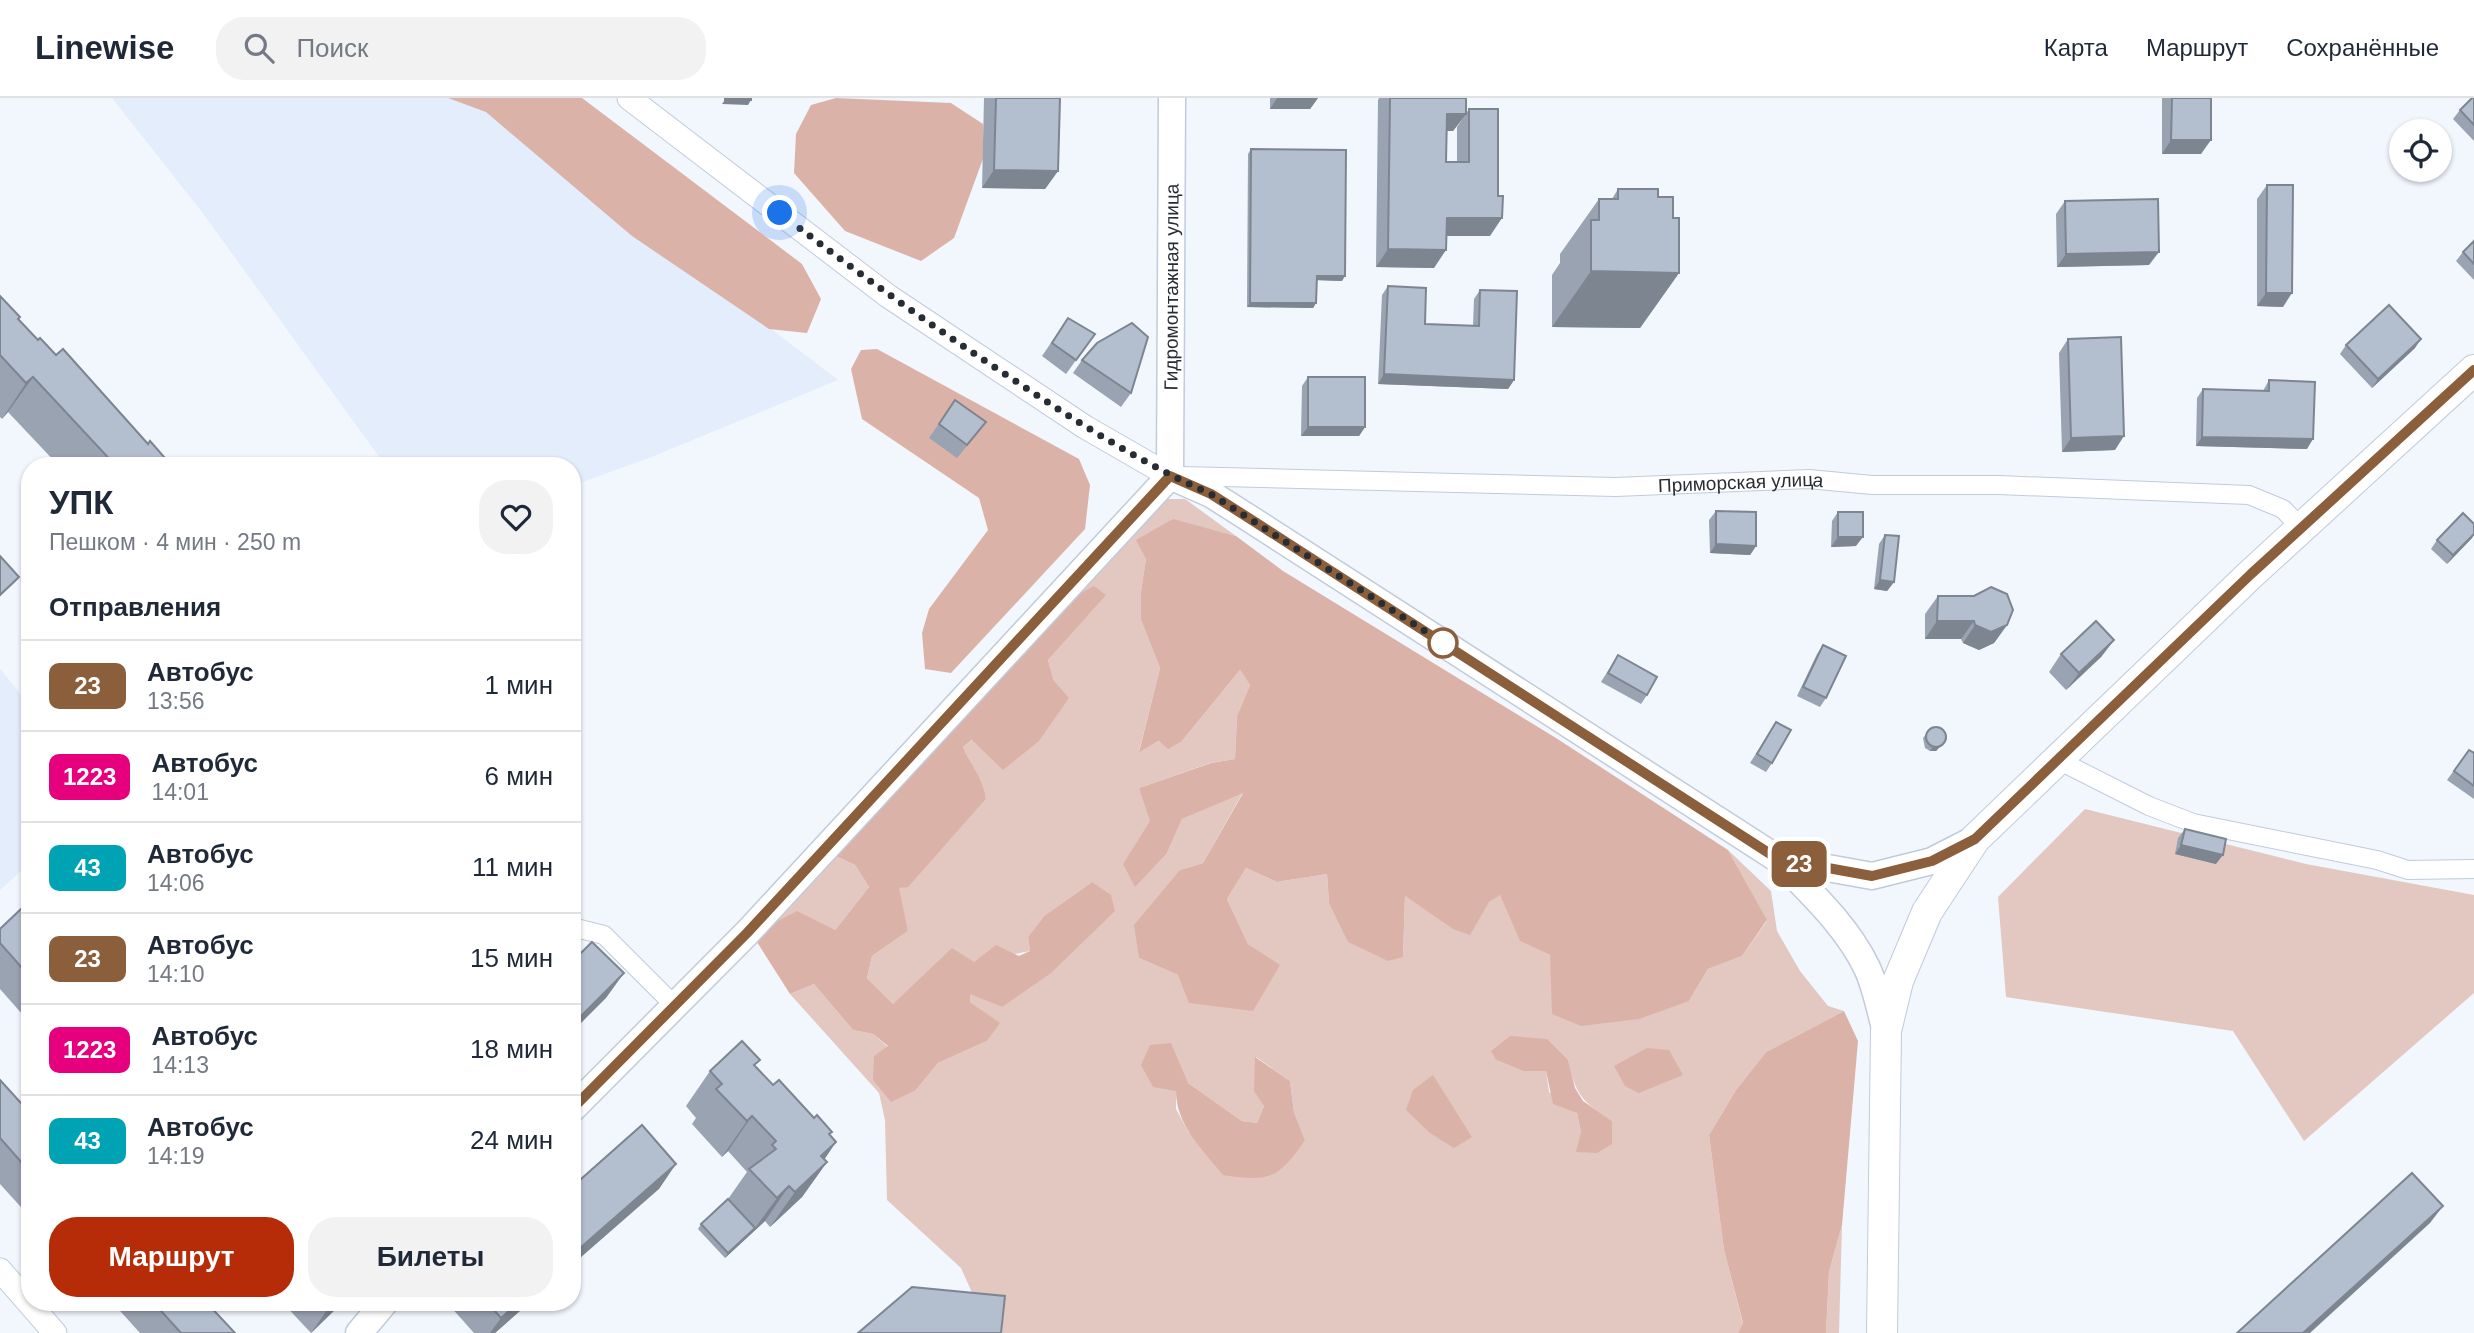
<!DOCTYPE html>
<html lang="ru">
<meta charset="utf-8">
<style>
:root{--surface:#fff;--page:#f2f2f3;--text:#1f2937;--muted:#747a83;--line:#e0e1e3;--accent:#b72c08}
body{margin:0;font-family:Helvetica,sans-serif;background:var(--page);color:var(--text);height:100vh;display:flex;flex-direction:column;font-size:26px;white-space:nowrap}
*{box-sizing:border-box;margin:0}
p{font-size:23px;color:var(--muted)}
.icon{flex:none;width:38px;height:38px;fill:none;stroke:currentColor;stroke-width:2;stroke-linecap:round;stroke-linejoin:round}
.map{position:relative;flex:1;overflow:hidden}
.side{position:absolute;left:21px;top:359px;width:560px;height:854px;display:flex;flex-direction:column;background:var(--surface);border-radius:28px;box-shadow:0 2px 5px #0004}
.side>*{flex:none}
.badge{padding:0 14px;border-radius:10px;font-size:24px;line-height:46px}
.fabs{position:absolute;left:2389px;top:21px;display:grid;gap:14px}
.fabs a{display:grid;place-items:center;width:63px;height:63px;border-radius:50%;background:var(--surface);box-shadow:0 2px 5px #0004;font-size:35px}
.you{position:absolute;width:35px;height:35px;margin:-18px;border:5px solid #fff;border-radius:50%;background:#1a73e8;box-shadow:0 0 0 10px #1a73e833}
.map>.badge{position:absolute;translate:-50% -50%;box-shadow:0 0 0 4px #fff}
h2{padding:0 28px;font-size:26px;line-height:63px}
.round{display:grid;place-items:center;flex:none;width:74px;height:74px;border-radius:28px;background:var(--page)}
.summary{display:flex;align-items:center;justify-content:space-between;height:119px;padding:0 28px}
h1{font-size:33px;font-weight:700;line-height:52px}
.action{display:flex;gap:14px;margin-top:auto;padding:14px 28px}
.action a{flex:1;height:80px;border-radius:28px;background:var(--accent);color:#fff;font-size:28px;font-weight:700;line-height:80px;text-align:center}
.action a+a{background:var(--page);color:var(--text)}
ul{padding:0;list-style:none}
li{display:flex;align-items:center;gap:21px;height:91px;padding:0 28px;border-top:2px solid var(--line)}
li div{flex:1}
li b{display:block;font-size:26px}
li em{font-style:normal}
li .badge{min-width:77px;font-weight:700;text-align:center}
header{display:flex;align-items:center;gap:42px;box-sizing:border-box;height:98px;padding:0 35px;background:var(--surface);border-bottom:2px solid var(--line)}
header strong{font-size:33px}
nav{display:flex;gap:38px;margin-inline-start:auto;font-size:24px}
.search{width:490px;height:63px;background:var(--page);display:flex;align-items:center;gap:18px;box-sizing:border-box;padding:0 24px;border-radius:28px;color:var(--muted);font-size:26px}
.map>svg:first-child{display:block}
.built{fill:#e4edfc}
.green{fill:#e3c8c1;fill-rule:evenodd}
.forest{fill:#dbb2a8}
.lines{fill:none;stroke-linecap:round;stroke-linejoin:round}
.minor-casing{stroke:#c0cbdd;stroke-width:20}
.tertiary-casing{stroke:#c0cbdd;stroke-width:25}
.secondary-casing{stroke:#c0cbdd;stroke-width:29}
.trunk-casing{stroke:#c0cbdd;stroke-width:32}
.minor{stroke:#fff;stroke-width:18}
.tertiary{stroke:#fff;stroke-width:23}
.secondary{stroke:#fff;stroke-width:26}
.trunk{stroke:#fff;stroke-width:30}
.wall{fill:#9aa3b2}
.shaded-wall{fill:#7d8591}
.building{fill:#b3becf;stroke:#7d8591;stroke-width:2}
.line-casing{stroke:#fff;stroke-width:16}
.line{stroke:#8b5e3c;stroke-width:10}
.walk{stroke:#282d33;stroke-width:7;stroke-dasharray:0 12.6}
.stop-dot{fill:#fff;stroke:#8b5e3c;stroke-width:3.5}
.labels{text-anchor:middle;stroke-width:7;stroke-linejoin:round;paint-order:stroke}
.street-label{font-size:19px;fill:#282d33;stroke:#f2f6fd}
</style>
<header>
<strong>Linewise</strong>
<div class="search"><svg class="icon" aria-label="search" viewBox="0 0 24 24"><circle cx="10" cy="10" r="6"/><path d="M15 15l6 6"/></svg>Поиск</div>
<nav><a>Карта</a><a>Маршрут</a><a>Сохранённые</a></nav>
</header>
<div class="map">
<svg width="2474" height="1235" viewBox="0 0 2474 1235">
<rect width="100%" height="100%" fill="#f2f6fd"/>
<g class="built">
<path d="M112,0H464L473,3L838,282L654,358L572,388V368L385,367L202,114Z"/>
<path d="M0,571L30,607V765L0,792Z"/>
</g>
<g class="green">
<path d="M1164,401H1185L1236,438L1205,430L1146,461L1141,493V522L1160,570L1139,653L1160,643H1182L1240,572L1250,587L1237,618L1235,661L1210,665L1139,690L1167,755L1182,721L1243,694L1203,765L1180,772L1139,860L1178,877L1280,868L1248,846L1227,801L1246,770L1277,784L1327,776L1329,805L1403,859L1405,798L1453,830L1500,796L1520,842L1550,857L1552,878L1689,903L1708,871L1742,858L1767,823L1728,752L1771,793L1777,833L1800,873L1828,908L1844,913L1766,954L1736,992L1709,1037L1724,1152L1743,1226L1738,1235H990L961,1170L887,1102L885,1022L879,995L790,896L814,886L853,932L873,936L888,949L916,992L938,965L987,943L999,925L970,904V895L1002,909L1092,784L1044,818L1028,839L1030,853L974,864L916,886L893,906L867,880L872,858L908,833L898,790L908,788L986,701C984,681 971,667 963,649L1054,583L1048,562L1105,497H1077ZM1256,959L1290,983L1294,1014L1305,1042L1189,1035L1176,1011V993L1188,985L1242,1023L1257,1025L1264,1008ZM1496,962H1568C1576,998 1582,1003 1612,1023L1581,1034L1577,1015L1549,994L1546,973H1523Z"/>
<path d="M2085,711L2306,766L2474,797V895L2304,1043L2233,933L2006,899L1998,799Z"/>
<path d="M825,753L855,767L869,789L834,833L772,826L757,844L772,816Z"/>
<path d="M1842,1127L1839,1235H1826L1829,1174Z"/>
</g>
<g class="forest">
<path d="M448,0H582L802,166L821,201L807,235L769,231L632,138L486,14Z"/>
<path d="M836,0L951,5L983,26L984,58L954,140L921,163L845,133L794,75L796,36L811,7Z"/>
<path d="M877,251L1079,361L1090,387L1085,431L951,575L925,571L922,535L929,511L988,432L979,400L862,321L851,271L861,252Z"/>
<path d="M1173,421L1236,438L1283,473L1556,640L1728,752L1767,822L1742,858L1708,871L1689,903L1639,921L1581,928L1552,916L1550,857L1520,843L1500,797L1489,804L1470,837L1453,831L1405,798L1403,859L1388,863L1348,844L1329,805L1327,776L1277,784L1246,770L1227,801L1248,846L1280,867L1253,913L1189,905L1178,877L1139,860L1134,827L1180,772L1203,765L1243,695L1182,721L1167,755L1135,789L1123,766L1150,723L1139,690L1211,665L1235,661L1237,618L1250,587L1240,572L1182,643L1168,651L1159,643L1139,654L1160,570L1141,522V493L1146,461L1136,442Z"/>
<path d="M1094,488L1106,497L1048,562L1054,583L1069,600L1039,643L1003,672L972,642L963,649C971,667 984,681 986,701L908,789L899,790L908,833L872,858L867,880L893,906L952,850L974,864L996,847L1019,858L1030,853L1028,839L1044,818L1092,784L1111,797L1115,813L1051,875L1002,909L970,896V904L1000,925L987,943L938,965L916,992L891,1004L873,982L874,958L888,948L873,936L853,932L814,886L790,896L757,844L772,826L797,813L835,832L869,789L855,767L825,753L1077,497Z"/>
<path d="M1844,913L1858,943L1842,1127L1829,1174L1826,1235H1738L1743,1225L1724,1152L1709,1037L1736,992L1766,954Z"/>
<path d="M1510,938L1547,941L1568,962L1575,990L1583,1003L1612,1023V1046L1597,1055L1576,1054L1581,1034L1577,1015L1553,1006L1546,973H1523L1496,962L1491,953Z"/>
<path d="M1171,945L1188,985L1242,1023L1257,1025L1264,1008L1254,993L1255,959L1290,983L1294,1014L1305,1042C1278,1081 1270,1084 1223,1077C1202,1051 1176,1027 1176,993L1153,989L1141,967L1150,947Z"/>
<path d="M1647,950L1669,952L1683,977L1639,995L1625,988L1614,968Z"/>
<path d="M1433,977L1472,1039L1454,1050L1430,1035L1406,1012L1413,992Z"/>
</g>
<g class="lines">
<g class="minor-casing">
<g id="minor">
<path id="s1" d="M1181,378L1615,389L1809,381L1872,387H1999L2249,397L2283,411L2301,430"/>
<path d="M2058,662L2149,708L2193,725L2377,762L2408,772L2474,771"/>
<path d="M572,829L604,837L674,907"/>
</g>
</g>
<g class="tertiary-casing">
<g id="tertiary">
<path d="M629,0L888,198L1085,329L1170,378"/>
<path d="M0,1172L55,1235"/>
</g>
</g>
<g class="secondary-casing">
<g id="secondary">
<path d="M1170,378L1211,396L1255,424L1778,761C1810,794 1847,828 1867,870C1876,889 1880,913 1886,933"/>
<path id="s2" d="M1170,378L1172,0"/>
<path d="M1778,761L1872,778L1932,763L1975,741"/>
<path d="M572,1011L747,835L1170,378"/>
<path d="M359,1235L385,1204"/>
</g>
</g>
<g class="trunk-casing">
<path id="trunk" d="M1882,1235L1886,933L1898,883L1927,814L1975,741L2251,476L2474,272"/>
</g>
<use href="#minor" class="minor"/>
<use href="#tertiary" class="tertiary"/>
<use href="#secondary" class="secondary"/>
<use href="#trunk" class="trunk"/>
</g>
<g class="wall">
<path d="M984,0H1060L1058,73L1045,91L982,90Z"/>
<path d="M1270,0H1318L1310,11H1270Z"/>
<path d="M1379,0H1466V16L1453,33H1447L1446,64H1457V29L1469,11L1490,138H1446L1434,170L1376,169L1378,2Z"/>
<path d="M2162,0H2211L2201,56H2162Z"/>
<path d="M2474,0V43L2453,21L2460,12Z"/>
<path d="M1251,51L1342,183L1317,182L1316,205L1313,210L1247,209L1248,56Z"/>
<path d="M2267,87L2283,209L2257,208V101Z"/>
<path d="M1618,91L1658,99L1673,120L1679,175L1640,230L1552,229V177L1560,165V156L1599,101H1612Z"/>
<path d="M2065,103L2149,167L2057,169L2056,116Z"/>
<path d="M2474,143V182L2456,163L2463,154Z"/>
<path d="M1388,188L1425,226L1473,228L1474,201L1480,192L1514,282L1508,291L1378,286L1382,197Z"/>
<path d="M0,198L19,221L38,242L56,257L148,346L172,368H59L8,314L2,321L0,319Z"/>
<path d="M1068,220L1095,236L1066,276L1042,258Z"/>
<path d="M2068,241L2115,352L2062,354L2059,255Z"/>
<path d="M2346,247L2415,250L2372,290L2340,256Z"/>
<path d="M1082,262L1131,295L1121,309L1073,275Z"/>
<path d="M1308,279L1365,329L1359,338H1301L1302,288Z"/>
<path d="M2269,282L2307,351L2196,348L2197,300L2203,291L2263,293Z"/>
<path d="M955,302L976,337L957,360L929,340Z"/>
<path d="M1716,413L1756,448L1750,457L1710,455L1709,422Z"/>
<path d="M1838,414L1856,448L1831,449L1832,423Z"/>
<path d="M1885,437L1894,484L1887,493L1874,491L1879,446Z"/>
<path d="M2472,440L2447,466L2431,451L2437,442Z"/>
<path d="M1938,498L2007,527L1994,545L1979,552L1963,545L1961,541H1925V516Z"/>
<path d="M2114,542L2101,559L2066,592L2049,574L2061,556Z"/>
<path d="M1823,547L1826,600L1820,609L1797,598L1817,556Z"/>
<path d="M1618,557L1647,597L1641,606L1601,584Z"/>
<path d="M1776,624L1772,665L1766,674L1750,665Z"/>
<path d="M1931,630L1947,641L1936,653H1930L1925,650L1923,640Z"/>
<path d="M2469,652L2474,655V701L2447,682Z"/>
<path d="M2185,731L2216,766L2175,756L2178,740Z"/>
<path d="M30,820V925L0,891V831Z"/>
<path d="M755,968L773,987L830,1037L836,1044L824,1061L827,1064L802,1099L770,1129L765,1123L725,1160L698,1131L701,1126L728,1101L747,1074L728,1053L722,1059L692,1026L696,1020L686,1008L710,973Z"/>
<path d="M0,982L30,1015V1119L0,1086Z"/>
<path d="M112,1204H206L235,1235H140Z"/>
<path d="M282,1204H343L311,1235Z"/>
<path d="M451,1204H530L495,1235H474L449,1207Z"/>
</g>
<g class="shaded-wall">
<path d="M1277,0H1318L1310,11H1270Z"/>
<path d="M725,2H751L748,7L722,6Z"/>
<path d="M1447,16H1466L1453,33H1434Z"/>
<path d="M2171,42H2211L2201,56H2162Z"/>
<path d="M994,72L1058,73L1045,91L982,90Z"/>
<path d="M1447,120H1502L1490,138H1434Z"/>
<path d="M1388,151L1446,152L1434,170L1376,169Z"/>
<path d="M2159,154L2149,167L2057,169L2066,156Z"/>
<path d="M1591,173L1679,175L1640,230L1552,229Z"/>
<path d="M1317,178H1345L1342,183L1313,182Z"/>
<path d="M2266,195H2292L2283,209L2257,208Z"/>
<path d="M1250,205H1316L1313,210L1247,209Z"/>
<path d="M2421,241L2415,250L2372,290L2378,281Z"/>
<path d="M1384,276L1514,282L1508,291L1378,286Z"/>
<path d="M33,279L8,314L2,321L26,285Z"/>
<path d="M1308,329H1365L1359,338H1301Z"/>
<path d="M2124,338L2115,352L2062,354L2071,340Z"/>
<path d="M2202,339L2313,341L2307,351L2196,348Z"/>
<path d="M2474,436L2472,440L2447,466L2453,457Z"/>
<path d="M1838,439H1863L1856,448L1831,449Z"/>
<path d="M1716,446L1756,448L1750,457L1710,455Z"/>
<path d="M19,479L16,483L0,498V497Z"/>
<path d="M1880,482L1894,484L1887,493L1874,491Z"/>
<path d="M1937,523H1974L1961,541H1925Z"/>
<path d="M1975,527H2007L1994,545L1979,552L1963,545Z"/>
<path d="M2114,542L2101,559L2066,592L2079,575Z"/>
<path d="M1947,641L1936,653H1930L1933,649Z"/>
<path d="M2181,747L2223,757L2216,766L2175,756Z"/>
<path d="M624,875L606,900L572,934V927Z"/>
<path d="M752,1018L728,1053L722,1059L747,1023Z"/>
<path d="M836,1044L816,1074L827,1064L802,1099L770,1129L795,1094L821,1058Z"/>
<path d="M676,1066L659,1091L572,1167V1157Z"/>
<path d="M789,1088L765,1123L725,1160L728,1155L755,1130L777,1100Z"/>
<path d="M2443,1108L2430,1125L2310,1235H2303Z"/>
<path d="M334,1204H343L311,1235L329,1209Z"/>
<path d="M519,1204H530L495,1235H490L501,1220Z"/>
</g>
<g class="building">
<rect x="725" y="0" width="26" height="2"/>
<path d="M996,0H1060L1058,73L994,72Z"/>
<path d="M1390,0H1466V16H1447L1446,64H1469V11H1498V98H1503L1502,120H1447L1446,152L1388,151Z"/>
<path d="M2172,0H2211V42H2171Z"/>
<path d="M2472,0H2474V27L2460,12Z"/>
<path d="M1251,51L1346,52L1345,178H1317L1316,205H1250Z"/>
<path d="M2267,87H2293L2292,195H2266Z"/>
<path d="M1618,91H1658V99H1673V120H1679V175L1591,173V122H1599V101H1618Z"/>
<path d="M2158,101L2159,154L2066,156L2065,103Z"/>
<path d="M2474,143V166L2463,154Z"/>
<path d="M1388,188L1426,190L1425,226L1479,228L1480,192L1517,193L1514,282L1384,276Z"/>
<path d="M0,198L20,219L18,221L38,242L40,240L56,257L63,251L148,346L150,343L172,368H116L33,279L26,285L0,257Z"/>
<path d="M2389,207L2421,241L2378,281L2346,247Z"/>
<path d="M1068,220L1095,236L1076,262L1052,245Z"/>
<path d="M1132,225L1148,239L1131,295L1082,262L1097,245Z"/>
<path d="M2121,239L2124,338L2071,340L2068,241Z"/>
<rect x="1308" y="279" width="57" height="50"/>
<path d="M2269,282L2315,284L2313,341L2202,339L2203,291L2269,293Z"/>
<path d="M955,302L986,324L967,347L939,326Z"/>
<path d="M1716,413L1756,414V448L1716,446Z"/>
<rect x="1838" y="414" width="25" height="25"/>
<path d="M2463,415L2474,426V436L2453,457L2437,442Z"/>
<path d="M1885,437L1899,438L1894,484L1880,482Z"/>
<path d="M0,458L19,479L0,497Z"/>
<path d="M1991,489L2007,496L2013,512L2007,527L1991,534L1975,527L1974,523H1937L1938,498H1974Z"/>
<path d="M2096,523L2114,542L2079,575L2061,556Z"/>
<path d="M1823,547L1846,558L1826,600L1803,589Z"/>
<path d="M1618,557L1657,579L1647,597L1608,575Z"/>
<path d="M1776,624L1791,632L1772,665L1757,656Z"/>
<circle cx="1936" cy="639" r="10"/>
<path d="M2469,652L2474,655V688L2454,673Z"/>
<path d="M2185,731L2226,741L2223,757L2181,747Z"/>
<path d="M21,811L30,820V879L0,845V831Z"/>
<path d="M592,844L624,875L572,927V864Z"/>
<path d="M742,943L760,962L754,967L773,987L779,982L814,1020L817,1017L832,1034L829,1036L836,1044L821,1058L827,1064L795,1094L789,1088L777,1100L749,1071L776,1051L772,1047L776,1043L752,1018L747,1023L716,991L722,986L710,973Z"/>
<path d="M0,982L30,1015V1074L0,1040Z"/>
<path d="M642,1027L676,1066L572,1157V1089Z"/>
<path d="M2412,1075L2443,1108L2303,1235H2237Z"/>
<path d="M728,1101L755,1130L728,1155L701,1126Z"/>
<path d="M912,1189L1005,1198L1001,1235H858Z"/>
<path d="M153,1204H206L235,1235H181Z"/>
<path d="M324,1204H334L329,1209Z"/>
<path d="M487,1204H519L501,1220Z"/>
</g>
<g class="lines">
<g class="line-casing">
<path id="line" d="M572,1011L747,835L1170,378L1211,396L1255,424L1778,761L1872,778L1932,763L1975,741L2251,476L2474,272"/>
</g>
<use href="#line" class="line"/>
<path class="walk" d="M780,115C856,174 933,229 1014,282C1077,324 1141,365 1211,396L1445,546L1443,545"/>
</g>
<circle class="stop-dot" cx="1443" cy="545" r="14"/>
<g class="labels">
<g class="street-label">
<text dy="7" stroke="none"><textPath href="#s2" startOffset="189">Гидромонтажная улица</textPath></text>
<text dy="7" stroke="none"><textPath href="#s1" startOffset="560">Приморская улица</textPath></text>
</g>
</g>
</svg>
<div class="fabs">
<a><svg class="icon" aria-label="locate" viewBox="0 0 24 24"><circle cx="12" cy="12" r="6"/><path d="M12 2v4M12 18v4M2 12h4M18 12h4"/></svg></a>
</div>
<div class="you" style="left:780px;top:115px"></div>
<b class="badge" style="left:1799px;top:766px;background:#8b5e3c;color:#fff">23</b>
<section class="side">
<div class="summary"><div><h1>УПК</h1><p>Пешком · 4 мин · 250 m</p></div><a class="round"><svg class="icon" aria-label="heart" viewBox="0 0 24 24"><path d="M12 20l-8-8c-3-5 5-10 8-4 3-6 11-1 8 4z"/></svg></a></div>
<h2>Отправления</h2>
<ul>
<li><span class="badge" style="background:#8b5e3c;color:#fff">23</span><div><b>Автобус</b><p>13:56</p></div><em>1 мин</em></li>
<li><span class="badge" style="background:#e6007e;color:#fff">1223</span><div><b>Автобус</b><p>14:01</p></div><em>6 мин</em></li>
<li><span class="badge" style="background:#00a3b4;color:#fff">43</span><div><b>Автобус</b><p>14:06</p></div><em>11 мин</em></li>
<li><span class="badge" style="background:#8b5e3c;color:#fff">23</span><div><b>Автобус</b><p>14:10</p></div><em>15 мин</em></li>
<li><span class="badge" style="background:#e6007e;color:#fff">1223</span><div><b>Автобус</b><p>14:13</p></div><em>18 мин</em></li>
<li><span class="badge" style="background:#00a3b4;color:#fff">43</span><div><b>Автобус</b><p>14:19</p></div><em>24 мин</em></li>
</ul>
<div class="action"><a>Маршрут</a><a>Билеты</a></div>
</section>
</div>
